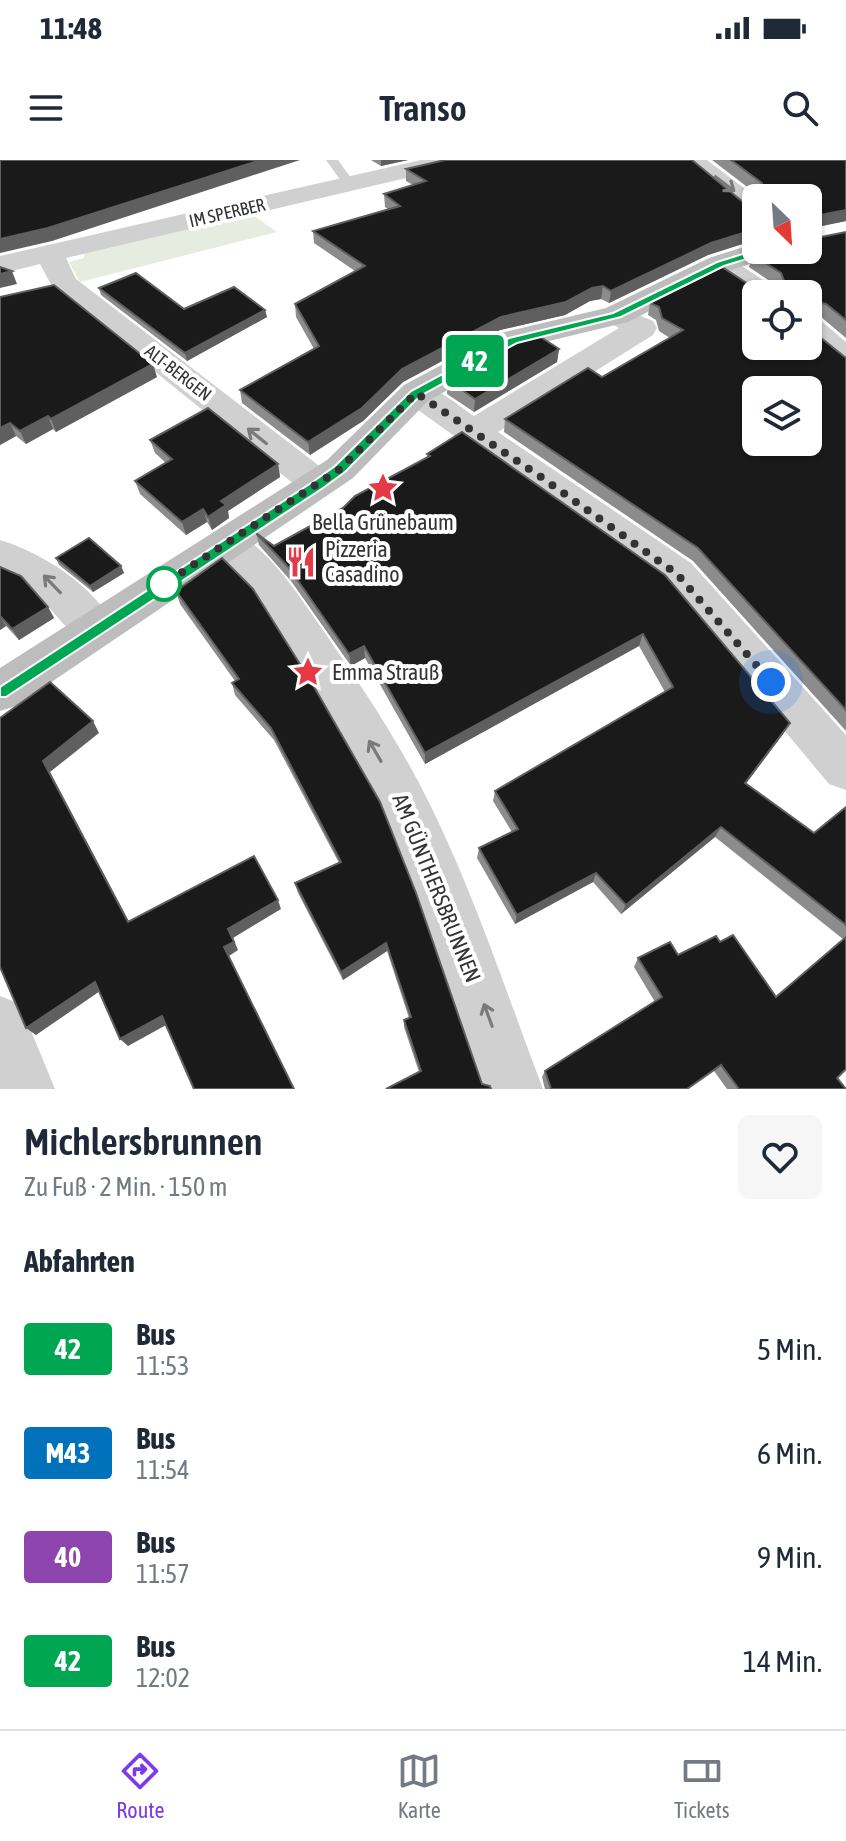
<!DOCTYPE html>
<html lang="de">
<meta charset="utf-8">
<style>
:root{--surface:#fff;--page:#f6f6f7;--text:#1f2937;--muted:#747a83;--line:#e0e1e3;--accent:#7c3aed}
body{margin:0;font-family:"Asap Condensed",sans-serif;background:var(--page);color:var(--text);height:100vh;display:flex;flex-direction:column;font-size:30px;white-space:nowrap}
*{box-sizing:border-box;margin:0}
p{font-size:26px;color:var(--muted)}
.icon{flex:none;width:44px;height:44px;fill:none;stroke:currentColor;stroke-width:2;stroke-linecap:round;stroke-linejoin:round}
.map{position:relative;height:929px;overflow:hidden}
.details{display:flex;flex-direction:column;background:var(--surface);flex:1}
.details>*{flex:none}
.badge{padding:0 16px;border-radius:6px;font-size:28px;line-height:52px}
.needle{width:52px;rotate:155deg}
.fabs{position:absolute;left:742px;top:24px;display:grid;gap:16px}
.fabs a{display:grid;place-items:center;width:80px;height:80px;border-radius:12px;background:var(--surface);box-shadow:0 2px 6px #0004;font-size:40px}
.you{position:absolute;width:40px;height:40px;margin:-20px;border:6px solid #fff;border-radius:50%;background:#1a73e8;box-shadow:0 0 0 12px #1a73e833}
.map>.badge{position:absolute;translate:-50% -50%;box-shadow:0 0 0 4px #fff}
h2{padding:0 24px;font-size:30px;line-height:72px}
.round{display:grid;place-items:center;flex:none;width:84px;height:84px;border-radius:12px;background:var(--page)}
.head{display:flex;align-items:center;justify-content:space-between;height:136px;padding:0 24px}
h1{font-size:38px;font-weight:600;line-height:60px}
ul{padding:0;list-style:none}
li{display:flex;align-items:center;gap:24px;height:104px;padding:0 24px}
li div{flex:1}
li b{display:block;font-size:30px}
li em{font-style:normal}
li .badge{min-width:88px;font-weight:700;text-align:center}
.status{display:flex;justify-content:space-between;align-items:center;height:56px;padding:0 40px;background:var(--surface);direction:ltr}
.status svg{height:22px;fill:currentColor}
header{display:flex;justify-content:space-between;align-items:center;height:104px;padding:0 24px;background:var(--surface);font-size:36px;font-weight:600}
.menu{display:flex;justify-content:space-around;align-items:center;height:112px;border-top:2px solid var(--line);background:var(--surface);font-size:22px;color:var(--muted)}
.menu a{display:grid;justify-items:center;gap:4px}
.menu .current{color:var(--accent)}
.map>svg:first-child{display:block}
.green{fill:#e6ecdf}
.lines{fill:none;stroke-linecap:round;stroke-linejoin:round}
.lane{fill:#d0d0d0;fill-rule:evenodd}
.street{fill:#d0d0d0;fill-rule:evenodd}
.secondary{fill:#bdbdbd;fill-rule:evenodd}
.wall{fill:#8c8c8c}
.shaded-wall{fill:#5f5f5f}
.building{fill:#1a1a1a;stroke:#5f5f5f;stroke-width:2;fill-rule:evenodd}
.oneway{stroke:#7a7a7a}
.line{fill:#00a651;stroke:#fff;stroke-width:2}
.walk{stroke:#333;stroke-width:8;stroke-dasharray:0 14.4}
.stop-dot{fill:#fff;stroke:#00a651;stroke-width:4}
.labels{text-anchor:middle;stroke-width:8;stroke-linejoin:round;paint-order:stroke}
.far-street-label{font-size:18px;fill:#333;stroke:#fff}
.poi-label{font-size:22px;fill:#333;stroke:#fff;text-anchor:start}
.street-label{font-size:22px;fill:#333;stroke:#fff}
</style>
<div class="status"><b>11:48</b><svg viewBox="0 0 49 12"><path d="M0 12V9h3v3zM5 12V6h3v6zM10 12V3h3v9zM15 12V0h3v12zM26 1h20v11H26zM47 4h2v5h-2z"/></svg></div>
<header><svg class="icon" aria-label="menu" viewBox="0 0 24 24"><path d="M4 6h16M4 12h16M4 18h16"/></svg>Transo<svg class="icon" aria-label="search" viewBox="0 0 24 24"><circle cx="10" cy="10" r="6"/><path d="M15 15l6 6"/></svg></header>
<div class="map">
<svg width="846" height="929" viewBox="0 0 846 929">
<rect width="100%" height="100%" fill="#fff"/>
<path class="green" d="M251,54L277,72L80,122L69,102L84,98V93Z"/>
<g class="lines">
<path class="lane" d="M326,0H338L356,25L354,28H346Z"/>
<g class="street">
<path d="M421,0H465L462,5L453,7L66,98L76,119L331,315L336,324L331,333L318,337L305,333L54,130L40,104L0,114V96Z"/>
<path d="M679,0H707L757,38L756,59L747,57Z"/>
<path d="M720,95L730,98L775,128L779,134H756V141L753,140L710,110L706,104L710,98Z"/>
<path d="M617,146L653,161L657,168L653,175L498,272L691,403L846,575V630L829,624L663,425L404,240L399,233L404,226C430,219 453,242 474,256L619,168L606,161L602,155L606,149Z"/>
<path d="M808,157L819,159L846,182V208L835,205L808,182Z"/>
<path d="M226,369C263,380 296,432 318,463C354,515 390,568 419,623C470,720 504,827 543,929H483L419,741L382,649L318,535L258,440L212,393L207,383L212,373Z"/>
<path d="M0,380C45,394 94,426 116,468L110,480C72,492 55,447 29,426C21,420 9,416 0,412Z"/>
<path d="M0,836L20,844L55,929H0Z"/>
</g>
<path class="secondary" d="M756,83V90H780L775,96L731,110L628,162L524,187L428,241L353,318L16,546L0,551V508L327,300L404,225L501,173L606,148L709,98Z"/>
</g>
<g class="wall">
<path d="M371,0H408L381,6Z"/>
<path d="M712,0H846V61L810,68L811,79L846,72V178L821,157L810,154V169L846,198V571L693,401L504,272L505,259L602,217L670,178L659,171L656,160L648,155L650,143L759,131L774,124L749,107L753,95L808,90V38H759V36Z"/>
<path d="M406,9L756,48V82L755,80L708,95L609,143L601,139L590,141L565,155L500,170L403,222L363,261L310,295L242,243L240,230L314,189L296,157L295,144L355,111L314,83L313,71L388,49L385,47L384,34L413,25L406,21Z"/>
<path d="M99,128L184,149L265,150L267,157L187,201L101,135Z"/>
<path d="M0,137L157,217L56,272L53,269L26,284L16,276L0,285Z"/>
<path d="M559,189L557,202L474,252L447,234L448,220Z"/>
<path d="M150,280L278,304L280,317L228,351L229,358L212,370L207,362L186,375L140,334L135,321L166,303L155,293Z"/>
<path d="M427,294L783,574L746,623L814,673L846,647V909L837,918L846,929H727L714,911L688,929H545L542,917L545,911L655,842L634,807L638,798L678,795L720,782L776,837L843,779L715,677L621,754L593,722L515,764L477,698L479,688L512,672L493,641L495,631L665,532L639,486L425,604L365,498L351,506L291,421L259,385L256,373L274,386L343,348L427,298Z"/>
<path d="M56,398L121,406L124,413L93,432L59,405Z"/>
<path d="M222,398L482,924L419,912L404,867V860L409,858L387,791L343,820L298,733L295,723L339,703L274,580L235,535L232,523L235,521L180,444L176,431Z"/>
<path d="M0,407L48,447L54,458L19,480L6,466L0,470Z"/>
</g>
<g class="shaded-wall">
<path d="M261,0H300L52,81L0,93V79Z"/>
<path d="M381,0H408L381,6Z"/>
<path d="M846,50V61L808,69L810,57Z"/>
<path d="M756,69L755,80L708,95L609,143L611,131L711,83Z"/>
<path d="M12,111L17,124L0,128V114Z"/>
<path d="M603,126L601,139L590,141L565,155L500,170L403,222L363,261L310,295L308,282L402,209L501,157L592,128Z"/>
<path d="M265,150L267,157L187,201L185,193Z"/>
<path d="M559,189L557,202L474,252L475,239Z"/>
<path d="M153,204L157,217L56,272L51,259Z"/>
<path d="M48,256L53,269L26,284L20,271Z"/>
<path d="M10,263L16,276L0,285V268Z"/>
<path d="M278,304L280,317L228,351L229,358L212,370L208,357L221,341Z"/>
<path d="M203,349L207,362L186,375L182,362Z"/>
<path d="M121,406L124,413L93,432L90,426Z"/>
<path d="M48,447L54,458L19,480L12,469Z"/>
<path d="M0,457L6,466L0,470Z"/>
<path d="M643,474L639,486L425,604V593Z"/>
<path d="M364,486L365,498L351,506L349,494Z"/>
<path d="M93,561L99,573L50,612L134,771L128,762L43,601Z"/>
<path d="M790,563L783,574L739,633L745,623Z"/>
<path d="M721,667L715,677L621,754L626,745Z"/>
<path d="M596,713L593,722L515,764L517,755Z"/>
<path d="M278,740L281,749L233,778L238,790L229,796L224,787L228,769Z"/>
<path d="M386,783L387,791L343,820L341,812Z"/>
<path d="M95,822L103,829L36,875L26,868Z"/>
<path d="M162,856L168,864L128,886L120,879Z"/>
</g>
<g class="building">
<path d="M0,0H261L48,68L0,79Z"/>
<path d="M445,0H692L749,47L756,48V69L711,83L611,131L603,126L592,128L566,142L501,157L402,209L362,248L308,282L240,230L319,186L295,144L365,106L313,71L400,46L384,34L426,21L406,9Z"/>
<path d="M731,0H846V50L810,57L811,79L846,72V160L826,144L814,141L810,144V169L846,198V550L698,388L505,259L588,208L602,217L683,170L662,158L659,147L650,143L722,107L759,131L763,124L785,123L781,113L753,95L768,90H808V38H762V23ZM756,134H808V186H756ZM756,230H808V282H756Z"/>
<path d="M0,107L12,111L0,114Z"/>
<path d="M136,113L184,149L234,127L265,150L185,193L99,128Z"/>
<path d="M54,125L153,204L51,259L48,256L20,271L10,263L0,268V137Z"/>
<path d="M536,174L559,189L475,239L448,220L527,176Z"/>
<path d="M208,248L278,304L221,341L226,345L208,357L203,349L182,362L135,321L172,299L150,280Z"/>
<path d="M462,272L665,415L790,563L745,623L814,673L846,647V765L721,667L626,745L596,713L517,755L479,688L518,669L495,631L673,527L643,474L425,593L364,486L349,494L289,408L256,373L274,386L343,348L355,336L430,296L427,294Z"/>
<path d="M89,378L121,406L90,426L56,398Z"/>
<path d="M222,398L253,429L313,525L380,642L416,733L482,924L490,926L491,929H386L421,911L404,860L411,857L386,783L341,812L295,723L341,702L271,568L232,523L239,519L176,431Z"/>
<path d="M0,407L21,416L48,447L12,469L0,456Z"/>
<path d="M50,522L93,561L43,601L128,762L254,696L278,740L228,769L234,782L224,787L294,929H194L162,856L120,879L95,822L26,868L0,807V558Z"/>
<path d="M733,775L776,837L846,777V909L837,918L846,929H739L721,905L687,929H551L545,911L662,837L638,798L670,782L678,795L716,776L720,782Z"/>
</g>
<defs><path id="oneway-shaft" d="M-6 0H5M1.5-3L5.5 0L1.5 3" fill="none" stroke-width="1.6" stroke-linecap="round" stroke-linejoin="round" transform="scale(2)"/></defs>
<g class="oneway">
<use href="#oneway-shaft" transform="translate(725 24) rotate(37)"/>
<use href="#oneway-shaft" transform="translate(257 276) rotate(-141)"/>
<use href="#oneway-shaft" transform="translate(52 424) rotate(-134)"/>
<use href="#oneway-shaft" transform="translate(375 591) rotate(-120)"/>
<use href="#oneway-shaft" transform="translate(488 855) rotate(-110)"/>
</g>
<path class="line" d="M765,87L771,90L769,92L724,106L621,157L517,183L420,236L345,312L323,328L6,537H0V527L314,321L335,306L411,231L509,178L613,153L717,102Z"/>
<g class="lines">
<path class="walk" d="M164,424L161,426L340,309L416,233L541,317L677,414L771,522"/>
</g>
<defs>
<g id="sight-bare" transform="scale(2.4)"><path d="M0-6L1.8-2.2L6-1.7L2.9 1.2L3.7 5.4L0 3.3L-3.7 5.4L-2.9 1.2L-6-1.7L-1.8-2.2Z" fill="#e63946" stroke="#fff" stroke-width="2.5" paint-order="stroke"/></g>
<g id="restaurant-bare" transform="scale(2.4)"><path d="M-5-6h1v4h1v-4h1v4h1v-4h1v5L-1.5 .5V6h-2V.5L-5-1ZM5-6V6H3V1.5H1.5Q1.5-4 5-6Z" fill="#e63946" stroke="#fff" stroke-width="2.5" paint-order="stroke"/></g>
</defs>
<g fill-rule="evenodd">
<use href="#sight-bare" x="383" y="328"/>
<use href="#restaurant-bare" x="301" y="402"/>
<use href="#sight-bare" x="308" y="512"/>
</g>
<circle class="stop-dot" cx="164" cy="424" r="16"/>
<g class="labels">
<g class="far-street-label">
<text transform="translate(227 53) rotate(-13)" y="6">IM SPERBER</text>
<text transform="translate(178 213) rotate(38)" y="6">ALT-BERGEN</text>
</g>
<g class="poi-label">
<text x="383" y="370" text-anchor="middle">Bella Grünebaum</text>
<text x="325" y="397">Pizzeria<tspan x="325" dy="25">Casadino</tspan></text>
<text x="332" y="520">Emma Strauß</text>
</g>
<g class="street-label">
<text transform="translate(437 728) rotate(68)" y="8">AM GÜNTHERSBRUNNEN</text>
</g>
</g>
</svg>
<div class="fabs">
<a><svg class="needle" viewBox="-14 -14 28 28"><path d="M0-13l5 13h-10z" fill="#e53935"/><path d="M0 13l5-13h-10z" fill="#747a83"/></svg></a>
<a><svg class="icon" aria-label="locate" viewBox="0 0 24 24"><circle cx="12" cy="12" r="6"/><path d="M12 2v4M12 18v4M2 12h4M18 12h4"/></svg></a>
<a><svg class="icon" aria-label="layers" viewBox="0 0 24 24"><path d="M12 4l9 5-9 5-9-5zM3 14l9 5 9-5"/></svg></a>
</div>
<div class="you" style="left:771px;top:522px"></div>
<b class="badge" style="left:475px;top:201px;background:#00a651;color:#fff">42</b>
</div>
<section class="details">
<div class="head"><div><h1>Michlersbrunnen</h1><p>Zu Fuß · 2 Min. · 150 m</p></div><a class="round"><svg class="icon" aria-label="heart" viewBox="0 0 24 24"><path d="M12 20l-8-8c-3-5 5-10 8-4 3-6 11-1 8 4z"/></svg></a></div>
<h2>Abfahrten</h2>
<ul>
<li><span class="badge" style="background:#00a651;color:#fff">42</span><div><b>Bus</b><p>11:53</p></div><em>5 Min.</em></li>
<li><span class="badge" style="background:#0072bc;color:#fff">M43</span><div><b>Bus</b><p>11:54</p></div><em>6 Min.</em></li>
<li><span class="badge" style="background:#8e44ad;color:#fff">40</span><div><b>Bus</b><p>11:57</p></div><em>9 Min.</em></li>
<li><span class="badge" style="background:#00a651;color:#fff">42</span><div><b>Bus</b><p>12:02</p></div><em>14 Min.</em></li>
</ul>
</section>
<nav class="menu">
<a class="current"><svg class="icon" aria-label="directions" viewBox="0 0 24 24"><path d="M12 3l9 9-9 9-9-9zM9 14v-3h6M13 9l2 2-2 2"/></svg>Route</a>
<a><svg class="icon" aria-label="map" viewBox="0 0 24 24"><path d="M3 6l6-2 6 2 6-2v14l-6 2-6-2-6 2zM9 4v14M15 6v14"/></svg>Karte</a>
<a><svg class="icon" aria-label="tickets" viewBox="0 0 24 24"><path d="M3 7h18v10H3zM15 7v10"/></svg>Tickets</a>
</nav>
